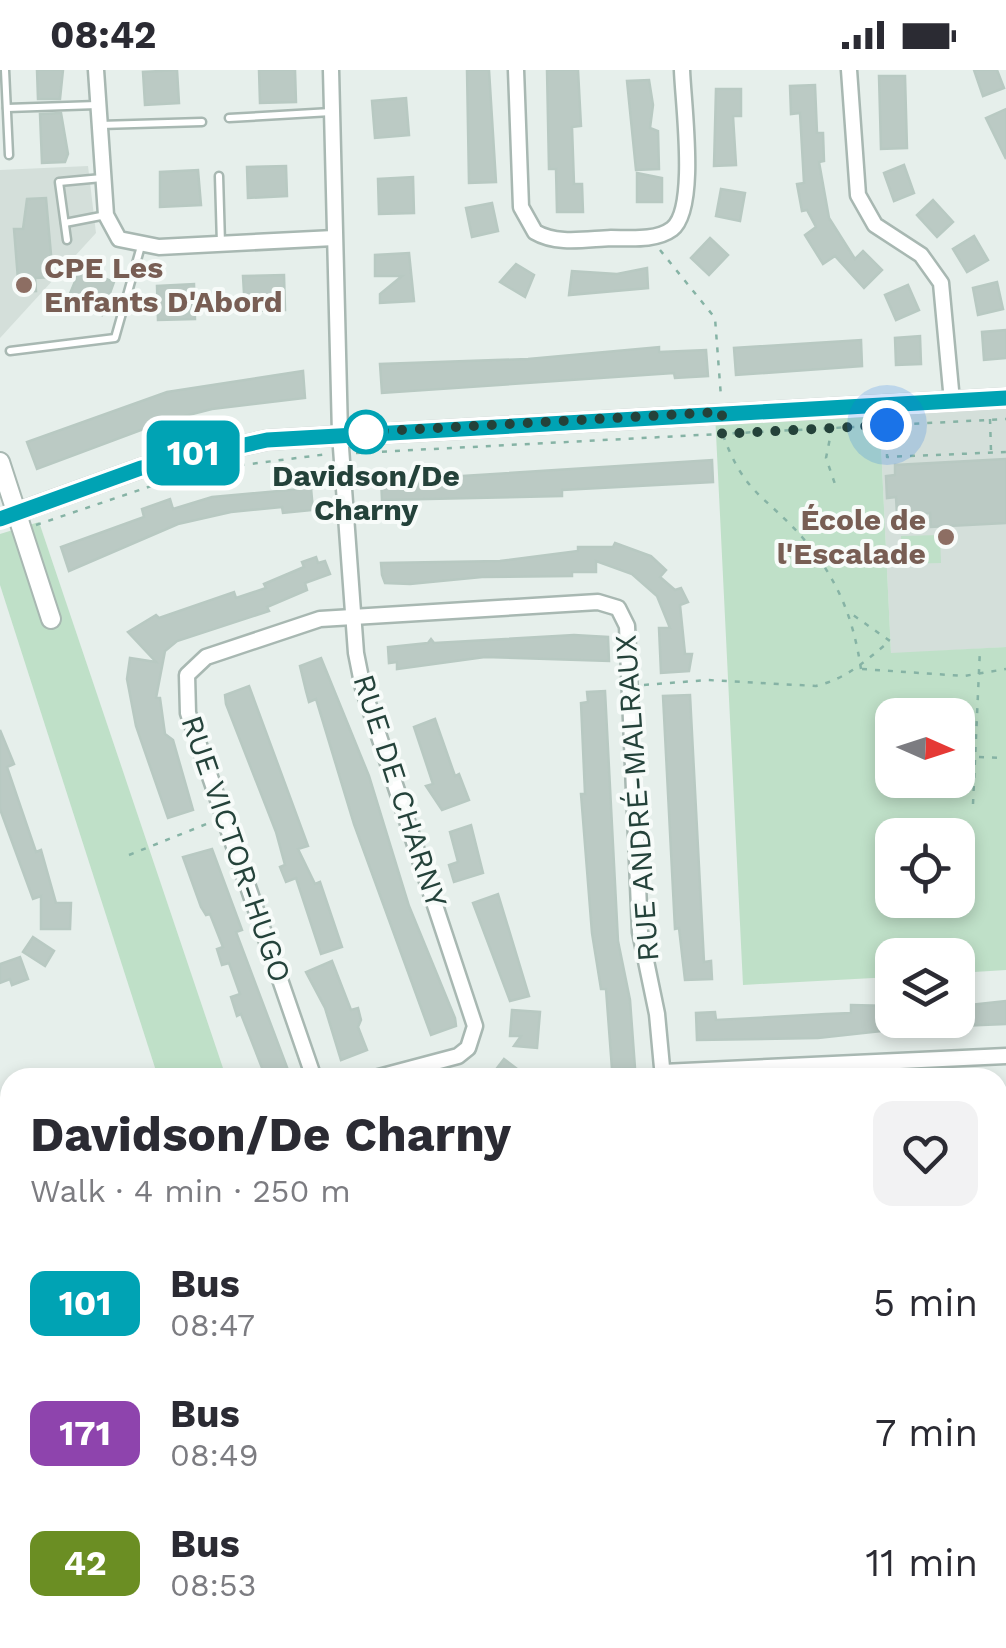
<!DOCTYPE html>
<meta charset="utf-8">
<style>
:root{--surface:#fff;--page:#f2f2f3;--text:#2b2b33;--muted:#7c7c81}
body{margin:0;font-family:"Work Sans",sans-serif;background:var(--page);color:var(--text);height:100vh;display:flex;flex-direction:column;font-size:38px;white-space:nowrap}
*{box-sizing:border-box;margin:0}
p{font-size:32px;color:var(--muted)}
.icon{flex:none;width:55px;height:55px;fill:none;stroke:currentColor;stroke-width:2;stroke-linecap:round;stroke-linejoin:round}
.map{position:relative;flex:1;overflow:hidden}
.panel{position:absolute;left:0px;top:998px;width:1008px;height:582px;display:flex;flex-direction:column;background:var(--surface);border-radius:30px 30px 0 0;box-shadow:0 5px 15px #0003}
.panel>*{flex:none}
.badge{padding:0 20px;border-radius:15px;font-size:35px;line-height:65px}
.needle{width:65px;rotate:93deg}
.controls{position:absolute;left:875px;top:628px;display:grid;gap:20px}
.controls a{display:grid;place-items:center;width:100px;height:100px;border-radius:20px;background:var(--surface);box-shadow:0 5px 15px #0003;font-size:50px}
.you{position:absolute;width:50px;height:50px;margin:-25px;border:8px solid #fff;border-radius:50%;background:#1a73e8;box-shadow:0 0 0 15px #1a73e833}
.map>.badge{position:absolute;translate:-50% -50%;box-shadow:0 0 0 5px #fff}
.round{display:grid;place-items:center;flex:none;width:105px;height:105px;border-radius:20px;background:var(--page)}
.head{display:flex;align-items:center;justify-content:space-between;height:170px;padding:0 30px}
h1{font-size:48px;font-weight:700;line-height:75px}
ul{padding:0;list-style:none}
li{display:flex;align-items:center;gap:30px;height:130px;padding:0 30px}
li div{flex:1}
li b{display:block;font-size:38px}
li em{font-style:normal}
li .badge{min-width:110px;font-weight:700;text-align:center}
.status{display:flex;justify-content:space-between;align-items:center;height:70px;padding:0 50px;background:var(--surface);direction:ltr}
.status svg{height:28px;fill:currentColor}
.map>svg:first-child{display:block}
.built{fill:#d4dfda}
.green{fill:#bfe0c8;fill-rule:evenodd}
.building{fill:#bbcac4;stroke:#b8c9c2;stroke-width:2.5}
.lines{fill:none;stroke-linecap:round;stroke-linejoin:round}
.service-casing{stroke:#a8b8b2;stroke-width:11}
.minor-casing{stroke:#a8b8b2;stroke-width:19}
.tertiary-casing{stroke:#a8b8b2;stroke-width:22}
.path{stroke:#86b3a5;stroke-width:2.5;stroke-dasharray:5 8;stroke-linecap:butt}
.service{stroke:#fff;stroke-width:6}
.minor{stroke:#fff;stroke-width:14}
.tertiary{stroke:#fff;stroke-width:18}
.line-casing{stroke:#fff;stroke-width:22}
.line{stroke:#00a3b4;stroke-width:15}
.walk{stroke:#24423a;stroke-width:10;stroke-dasharray:0 18}
.education-dot{fill:#8d6e63;stroke:#f7fbf9;stroke-width:4}
.stop-dot{fill:#fff;stroke:#00a3b4;stroke-width:5}
.labels{text-anchor:middle;stroke-width:8;stroke-linejoin:round;paint-order:stroke}
.education-label{font-size:30px;font-weight:bold;fill:#785e54;stroke:#f7fbf9;text-anchor:start}
.stop-label{font-size:30px;font-weight:bold;fill:#24423a;stroke:#f7fbf9}
.street-label{font-size:30px;fill:#24423a;stroke:#f7fbf9}
</style>
<div class="status"><b>08:42</b><svg viewBox="0 0 49 12"><path d="M0 12V9h3v3zM5 12V6h3v6zM10 12V3h3v9zM15 12V0h3v12zM26 1h20v11H26zM47 4h2v5h-2z"/></svg></div>
<div class="map">
<svg width="1006" height="1578" viewBox="0 0 1006 1578">
<rect width="100%" height="100%" fill="#e6efeb"/>
<g class="built">
<path d="M88,96L96,163L0,268V100Z"/>
<path d="M1006,328V577L891,584L879,334Z"/>
</g>
<g class="green">
<path d="M879,334L891,583L1006,577V900L958,903V885H892V907L743,915L715,343ZM892,645H958V710H892ZM892,765H958V830H892Z"/>
<path d="M39,452L226,1007H158L0,515V464Z"/>
<path d="M940,465L941,493L902,494L901,466Z"/>
<path d="M0,1183L10,1212V1570H416L419,1578H0Z"/>
</g>
<g class="building">
<path d="M37,0H63L60,29H38Z"/>
<path d="M177,0L179,33L145,35L143,2Z"/>
<path d="M259,0H295L296,32L260,33Z"/>
<path d="M467,0H489L496,112L469,113Z"/>
<path d="M547,0H578L581,56L572,57L574,114H582L583,142H557L556,99H549Z"/>
<path d="M974,0H997L1004,18L983,26Z"/>
<path d="M879,6H905L907,78L881,79Z"/>
<path d="M649,10L653,35L650,58L658,61L659,99L636,100L627,11Z"/>
<path d="M815,15L817,63H823L824,91L819,92L829,148L855,189L863,181L882,200L864,218L835,186L823,194L805,165L816,157L807,140L802,141L797,114L804,113L800,43L791,44L790,16Z"/>
<path d="M716,19H741V46H733L736,95L714,96Z"/>
<path d="M406,28L409,65L375,68L372,31Z"/>
<path d="M1006,39V89L986,48Z"/>
<path d="M61,43L68,84L65,92L42,93L40,44Z"/>
<path d="M904,95L914,123L894,131L884,103Z"/>
<path d="M286,96L287,126L248,128L247,97Z"/>
<path d="M198,100L201,135L160,137V102Z"/>
<path d="M637,103L662,108V132H637Z"/>
<path d="M413,107L414,143L379,144L378,109Z"/>
<path d="M721,119L745,123L740,151L716,146Z"/>
<path d="M46,128L53,207L35,208L36,221L19,222L14,159H23L27,129Z"/>
<path d="M933,130L953,152L937,167L917,145Z"/>
<path d="M492,133L498,161L472,167L466,138Z"/>
<path d="M974,166L988,190L967,202L953,179Z"/>
<path d="M710,168L728,185L709,205L691,188Z"/>
<path d="M409,183L414,231L380,233V224L402,206H375V185Z"/>
<path d="M516,194L534,205L525,227L500,212Z"/>
<path d="M647,198L648,218L569,225L572,201L617,204Z"/>
<path d="M80,199L114,212L102,245L67,231Z"/>
<path d="M284,205L285,240L245,241L243,206Z"/>
<path d="M997,212L1003,239L978,245L973,218Z"/>
<path d="M194,214L195,249L158,250L157,216Z"/>
<path d="M908,215L919,240L896,250L885,225Z"/>
<path d="M1006,260V288L984,290L982,262Z"/>
<path d="M920,266L921,294L896,295L895,268Z"/>
<path d="M861,270L862,296L736,305L734,278Z"/>
<path d="M659,277V282L706,280L708,306L675,308L674,303L382,323L380,294L528,289Z"/>
<path d="M303,301L305,328L212,339L165,351L37,399L27,372L167,322Z"/>
<path d="M1006,389V453L931,457L930,443L897,445L896,427L887,428L886,406L895,405V395Z"/>
<path d="M712,390L713,412L562,420V426L382,430L381,409L429,408L437,402L462,406Z"/>
<path d="M311,418L313,440L283,443L282,437L231,442L178,454L69,501L61,477L144,447L142,439L170,429L173,439L212,427Z"/>
<path d="M615,473L651,486L666,500L660,507L675,520L681,518L688,532L680,535L685,584H692L689,601L661,603L659,558H670L657,526L632,504L596,491V502H572V506L482,507L410,514L385,513L382,505L381,493L500,491L578,481V477H613Z"/>
<path d="M316,487L318,493L325,491L330,504L305,513L307,520L267,537L269,541L177,571L165,581L156,628H160L165,664L173,670L193,740L168,748L136,656L127,609L130,588L156,592L128,562L156,545L159,548L234,522L236,528L266,518L264,514L304,497L302,492Z"/>
<path d="M574,565L608,567L609,591L485,587L397,599V592L389,593L388,577L428,573L431,569L434,573Z"/>
<path d="M321,588L369,706L409,836L455,948L456,956L431,965L354,754L316,629L309,632L306,621L300,596Z"/>
<path d="M249,616L308,776L298,779L315,814L320,812L342,877L321,884L296,808L286,812L280,797L285,795L276,762L226,634L225,625Z"/>
<path d="M605,621L618,871L630,930L635,998L612,999L606,919H601L592,863L581,724H585L581,633L588,632L587,622Z"/>
<path d="M690,625L704,892L711,891L712,909L685,910L679,858L675,859L663,626Z"/>
<path d="M435,649L455,706L459,704L469,730L442,740L426,716L433,714L414,657Z"/>
<path d="M0,660L14,694L7,697L36,782L41,780L56,833H71L70,859H41V826L33,829L0,739Z"/>
<path d="M471,755L483,803L454,812L449,795L458,792L450,762Z"/>
<path d="M212,779L242,860L236,862L291,1008H266L241,944L237,946L231,927L240,924L229,893L222,895L217,879L223,877L210,844L206,845L201,837L183,787Z"/>
<path d="M498,824L529,926L510,931L473,833Z"/>
<path d="M33,867L54,881L45,896L23,882Z"/>
<path d="M20,887L28,909L12,915L10,909L0,913V894Z"/>
<path d="M332,891L351,940L358,938L361,950L358,957L367,980L341,990L325,938L306,902Z"/>
<path d="M1006,931V954L960,956L959,936Z"/>
<path d="M851,935L892,936V960L818,968L697,970L696,943L715,942L716,950L826,944L851,943Z"/>
<path d="M512,940L540,942L537,978L514,976L521,966H510Z"/>
<path d="M504,989L529,1008H502L494,1002Z"/>
</g>
<g class="lines">
<g class="service-casing">
<g id="service">
<path d="M5,0L9,85"/>
<path d="M7,38L97,35"/>
<path d="M229,48L331,42"/>
<path d="M100,55L202,52"/>
<path d="M219,106L221,174"/>
<path d="M65,153L106,145"/>
<path d="M67,170L59,112L102,108"/>
<path d="M10,281L115,268L141,176"/>
</g>
</g>
<g class="minor-casing">
<g id="minor">
<path d="M96,0L106,145L119,169L159,177L334,168"/>
<path d="M331,0L340,364L356,583L363,618L475,956L468,978L458,986L375,1008"/>
<path d="M516,0L521,137L535,162C557,175 586,169 611,168C630,168 656,171 672,159C698,139 683,33 682,0"/>
<path d="M849,0L858,125L875,155L921,185L941,213L952,331"/>
<path d="M0,449L16,443"/>
<path d="M663,1002L1006,986"/>
<path d="M314,1008L188,643L187,605L206,587L320,549L598,532L618,538L627,556L640,862L657,944L663,1008"/>
<path d="M998,1463L1006,1459"/>
<path d="M645,1570L646,1578"/>
</g>
</g>
<g class="tertiary-casing">
<g id="tertiary">
<path d="M0,392L51,549"/>
<path d="M16,443L141,398L267,370L1006,328"/>
</g>
</g>
<g class="path">
<path d="M660,180L715,248L721,327"/>
<path d="M990,349L991,381"/>
<path d="M832,358L826,388L836,417"/>
<path d="M887,358V387L1006,382"/>
<path d="M723,365C745,425 765,425 802,467C837,508 853,546 861,599"/>
<path d="M356,383L1006,349"/>
<path d="M227,397L328,384"/>
<path d="M36,455L175,408"/>
<path d="M862,599L964,606L1006,599"/>
<path d="M644,615L707,610L816,616C848,608 865,591 890,571L853,545"/>
<path d="M979,687L1003,688"/>
<path d="M973,734L980,579"/>
<path d="M129,785L209,753"/>
</g>
<use href="#service" class="service"/>
<use href="#minor" class="minor"/>
<use href="#tertiary" class="tertiary"/>
</g>
<g class="lines">
<g class="line-casing">
<path id="line" d="M0,449L141,398L267,370L1006,328"/>
</g>
<use href="#line" class="line"/>
<path class="walk" d="M366,362L722,342V364L887,355"/>
</g>
<g class="education-dot">
<circle cx="24" cy="215" r="10"/>
<circle cx="946" cy="467" r="10"/>
</g>
<circle class="stop-dot" cx="366" cy="362" r="20"/>
<g class="labels">
<g class="education-label">
<text x="44" y="208">CPE Les<tspan x="44" dy="34">Enfants D'Abord</tspan></text>
<text x="926" y="460" text-anchor="end">École de<tspan x="926" dy="34">l'Escalade</tspan></text>
</g>
<g class="stop-label">
<text x="366" y="416">Davidson/De<tspan x="366" dy="34">Charny</tspan></text>
</g>
<g class="street-label">
<text transform="translate(400 721) rotate(72)" y="10">RUE DE CHARNY</text>
<text transform="translate(637 728) rotate(-94)" y="10">RUE ANDRÉ-MALRAUX</text>
<text transform="translate(236 779) rotate(71)" y="10">RUE VICTOR-HUGO</text>
</g>
</g>
</svg>
<div class="controls">
<a><svg class="needle" viewBox="-14 -14 28 28"><path d="M0-13l5 13h-10z" fill="#e53935"/><path d="M0 13l5-13h-10z" fill="#7c7c81"/></svg></a>
<a><svg class="icon" aria-label="locate" viewBox="0 0 24 24"><circle cx="12" cy="12" r="6"/><path d="M12 2v4M12 18v4M2 12h4M18 12h4"/></svg></a>
<a><svg class="icon" aria-label="layers" viewBox="0 0 24 24"><path d="M12 4l9 5-9 5-9-5zM3 14l9 5 9-5"/></svg></a>
</div>
<div class="you" style="left:887px;top:355px"></div>
<b class="badge" style="left:193px;top:383px;background:#00a3b4;color:#fff">101</b>
<section class="panel">
<div class="head"><div><h1>Davidson/De Charny</h1><p>Walk · 4 min · 250 m</p></div><a class="round"><svg class="icon" aria-label="heart" viewBox="0 0 24 24"><path d="M12 20l-8-8c-3-5 5-10 8-4 3-6 11-1 8 4z"/></svg></a></div>
<ul>
<li><span class="badge" style="background:#00a3b4;color:#fff">101</span><div><b>Bus</b><p>08:47</p></div><em>5 min</em></li>
<li><span class="badge" style="background:#8e44ad;color:#fff">171</span><div><b>Bus</b><p>08:49</p></div><em>7 min</em></li>
<li><span class="badge" style="background:#6b8e23;color:#fff">42</span><div><b>Bus</b><p>08:53</p></div><em>11 min</em></li>
</ul>
</section>
</div>
